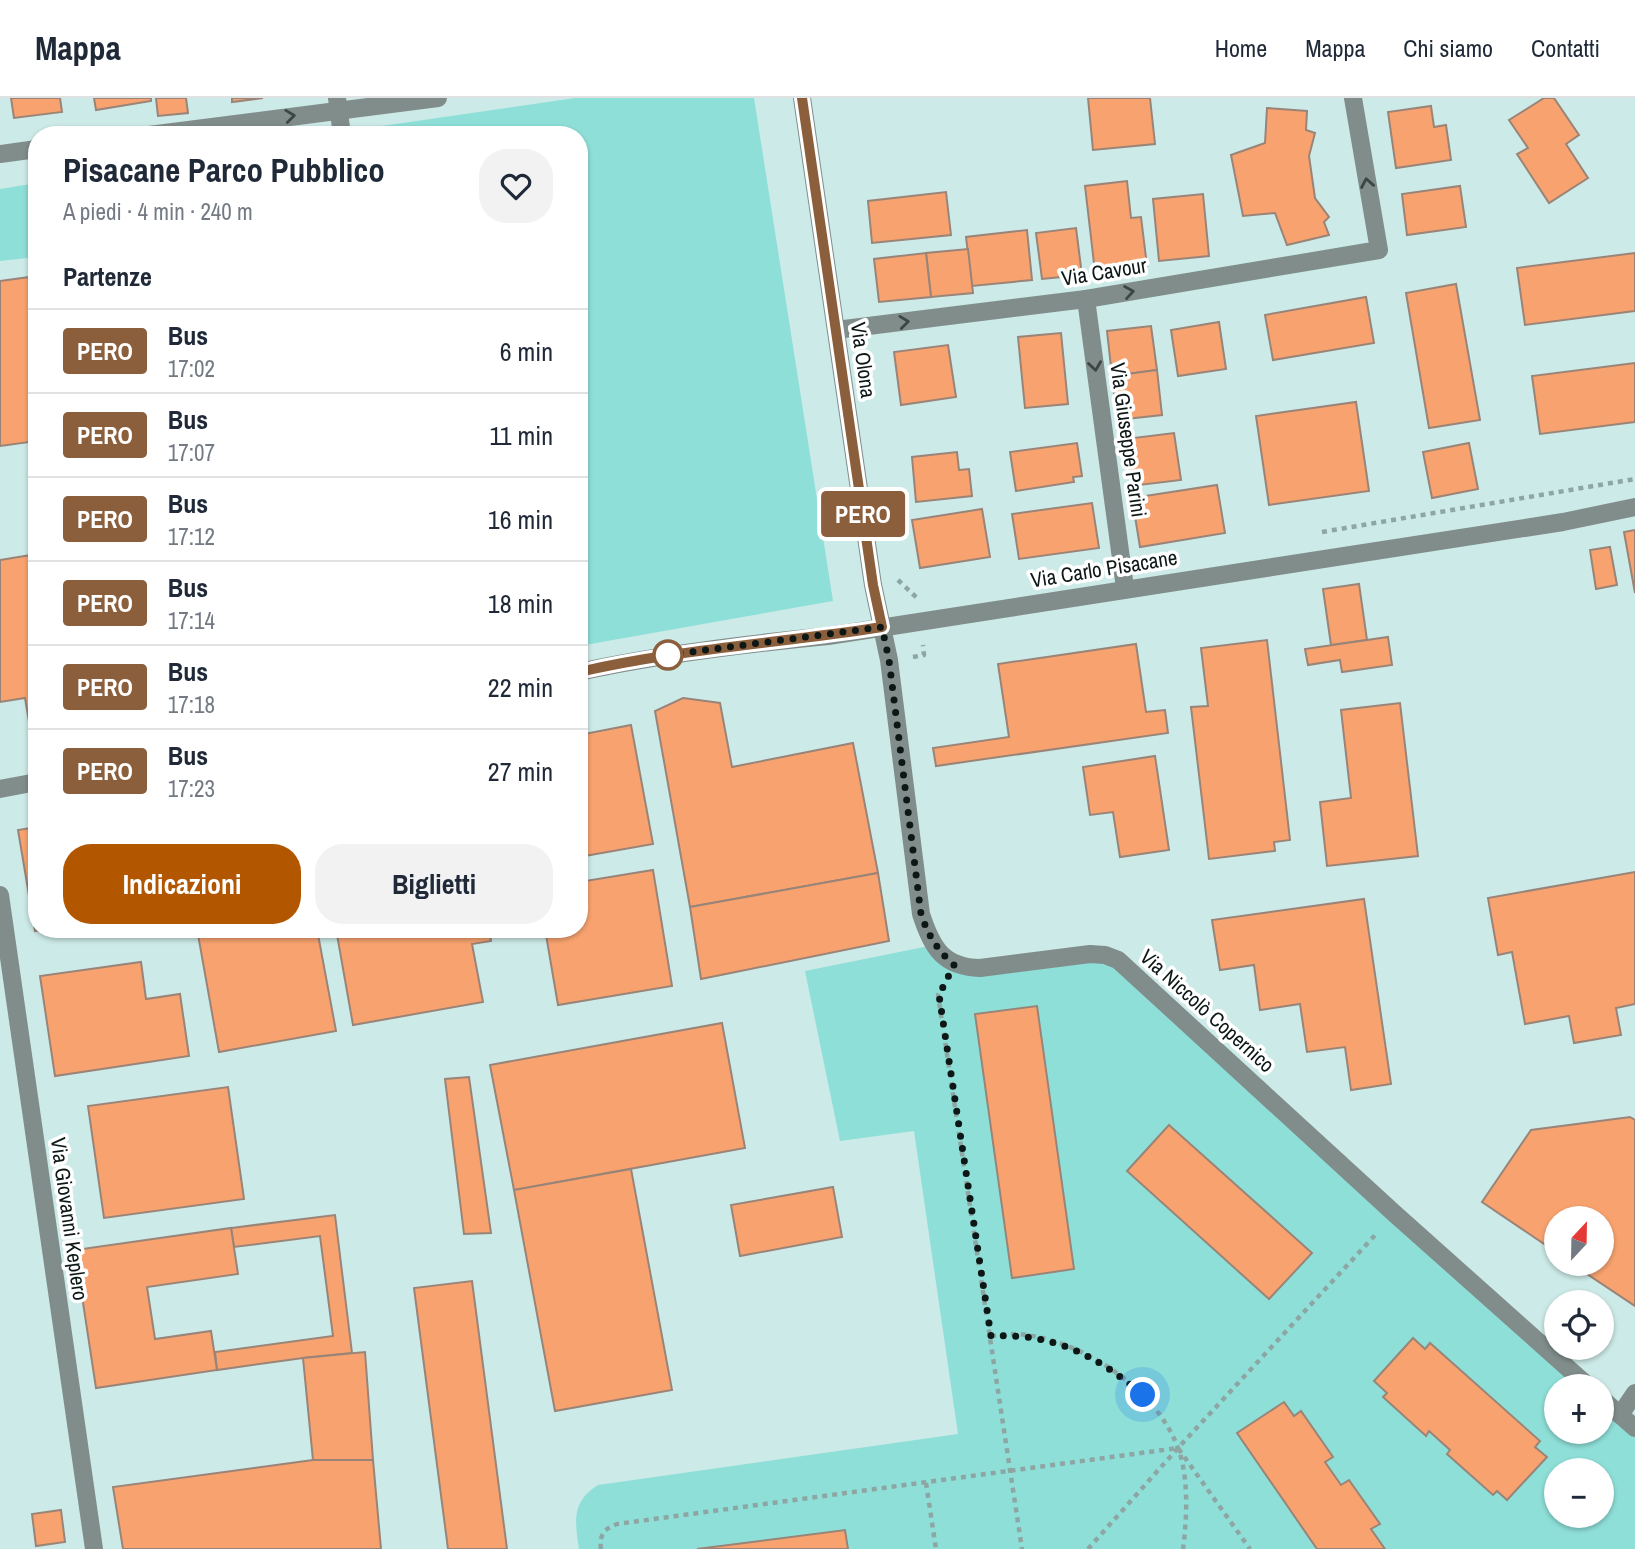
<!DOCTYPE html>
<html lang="it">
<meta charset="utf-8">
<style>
:root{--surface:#fff;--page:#f2f2f3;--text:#1f2937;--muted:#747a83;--line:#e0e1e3;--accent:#b35600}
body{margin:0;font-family:"Archivo Narrow",sans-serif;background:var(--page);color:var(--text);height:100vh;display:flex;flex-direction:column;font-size:26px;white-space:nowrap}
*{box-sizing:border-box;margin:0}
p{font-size:23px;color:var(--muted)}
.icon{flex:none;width:38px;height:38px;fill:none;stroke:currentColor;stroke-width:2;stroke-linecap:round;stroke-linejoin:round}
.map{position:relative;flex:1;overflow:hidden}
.drawer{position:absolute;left:28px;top:28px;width:560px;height:812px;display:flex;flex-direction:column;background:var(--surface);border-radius:28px;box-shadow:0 2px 5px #0004}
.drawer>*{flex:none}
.badge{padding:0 14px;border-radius:5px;font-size:24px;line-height:46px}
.needle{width:46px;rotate:22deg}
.tools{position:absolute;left:1544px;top:1108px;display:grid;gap:14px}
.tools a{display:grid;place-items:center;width:70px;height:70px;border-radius:50%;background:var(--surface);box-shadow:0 2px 5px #0004;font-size:35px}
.you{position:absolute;width:35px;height:35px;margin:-18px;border:5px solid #fff;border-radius:50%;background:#1a73e8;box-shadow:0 0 0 10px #1a73e833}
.map>.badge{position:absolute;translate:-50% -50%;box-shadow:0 0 0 4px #fff}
h2{padding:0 35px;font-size:26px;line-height:63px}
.round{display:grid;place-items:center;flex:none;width:74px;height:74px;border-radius:28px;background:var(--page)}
.head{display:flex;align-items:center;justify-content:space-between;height:119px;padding:0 35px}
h1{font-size:33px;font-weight:700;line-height:52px}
.cta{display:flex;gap:14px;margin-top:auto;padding:14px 35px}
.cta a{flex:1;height:80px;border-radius:28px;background:var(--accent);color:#fff;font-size:28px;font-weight:700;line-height:80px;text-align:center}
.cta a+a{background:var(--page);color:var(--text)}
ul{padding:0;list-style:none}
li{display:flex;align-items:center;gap:21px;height:84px;padding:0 35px;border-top:2px solid var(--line)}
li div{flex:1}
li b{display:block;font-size:26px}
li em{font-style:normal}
li .badge{min-width:77px;font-weight:700;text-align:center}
header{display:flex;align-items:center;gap:42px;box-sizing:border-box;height:98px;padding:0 35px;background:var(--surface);border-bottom:2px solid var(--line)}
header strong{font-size:33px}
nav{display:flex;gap:38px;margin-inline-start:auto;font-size:24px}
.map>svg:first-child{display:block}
.green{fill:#8edfd8;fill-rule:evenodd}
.building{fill:#f8a36f;stroke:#9a8478;stroke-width:2}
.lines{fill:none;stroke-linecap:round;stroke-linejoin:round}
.path{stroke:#8ea6a3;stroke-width:4.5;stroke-dasharray:5 5;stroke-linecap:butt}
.minor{stroke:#818d8b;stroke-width:18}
.oneway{stroke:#3b4645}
.line-casing{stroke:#fff;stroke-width:16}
.line{stroke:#8b5e3c;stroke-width:10}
.walk{stroke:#0c1716;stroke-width:7;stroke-dasharray:0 12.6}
.stop-dot{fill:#fff;stroke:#8b5e3c;stroke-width:3.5}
.labels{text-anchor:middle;stroke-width:7;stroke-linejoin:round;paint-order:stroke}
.street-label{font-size:21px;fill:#0c1716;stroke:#fff}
</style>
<header>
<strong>Mappa</strong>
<nav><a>Home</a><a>Mappa</a><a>Chi siamo</a><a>Contatti</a></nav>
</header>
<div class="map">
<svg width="1635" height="1451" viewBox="0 0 1635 1451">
<rect width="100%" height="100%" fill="#cceae7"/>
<g class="green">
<path d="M575,0H754L833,503L579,548V37H376L375,29Z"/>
<path d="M37,85V159L0,163V91Z"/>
<path d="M934,847L954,867L1105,857L1588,1288H1556V1334H1601V1300L1635,1330V1451H579C575,1424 571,1404 598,1387L958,1336L914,1033L840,1043L805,873ZM1556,1372H1601V1418H1556Z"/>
</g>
<g class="building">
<path d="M11,0H60L62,14L14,20Z"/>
<path d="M94,0H151V3L96,12Z"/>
<path d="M156,0H186L188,15L158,18Z"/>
<path d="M232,0H263L232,4Z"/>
<path d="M1088,0H1150L1155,46L1093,52Z"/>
<path d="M1544,0H1554L1579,37L1566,46L1588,80L1549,105L1517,56L1528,50L1509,22Z"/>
<path d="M1431,8L1434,29L1446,27L1451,62L1396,70L1388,14Z"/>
<path d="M1267,10L1307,13L1306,32L1315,35L1309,58L1315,100L1329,119L1324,124L1329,137L1287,147L1275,115L1243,118L1231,57L1265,45Z"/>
<path d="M1127,83L1131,120L1141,119L1147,168L1095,174L1085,88Z"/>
<path d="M1460,88L1466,129L1407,137L1402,96Z"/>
<path d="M946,94L951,137L872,145L868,103Z"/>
<path d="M1203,96L1209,158L1159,163L1153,101Z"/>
<path d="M1076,130L1082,177L1042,181L1036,135Z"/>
<path d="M1027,132L1032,182L972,188L966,139Z"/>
<path d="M968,151L973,195L931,199L926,155Z"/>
<path d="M926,155L931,199L879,204L874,161Z"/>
<path d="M1635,155V213L1525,227L1517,170Z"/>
<path d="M37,178V343L0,348V183Z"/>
<path d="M1456,186L1480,322L1429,330L1406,195Z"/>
<path d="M1366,199L1374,245L1273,262L1265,217Z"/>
<path d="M1219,224L1226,271L1178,278L1171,232Z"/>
<path d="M1151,228L1157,272L1112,278L1107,233Z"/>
<path d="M1061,235L1068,306L1025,310L1018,239Z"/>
<path d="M948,247L956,299L901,307L894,254Z"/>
<path d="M1635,265V324L1540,336L1532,278Z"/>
<path d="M1157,272L1162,317L1117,322L1112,278Z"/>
<path d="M1356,304L1369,393L1269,407L1256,318Z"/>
<path d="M1174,335L1181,382L1131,388L1125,341Z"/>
<path d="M1077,345L1082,378L1073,379L1074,384L1016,393L1010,354Z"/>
<path d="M1469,345L1478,391L1432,400L1423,354Z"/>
<path d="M957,354L959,372L969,371L972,398L916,404L912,359Z"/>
<path d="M1217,387L1225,435L1140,449L1132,400Z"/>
<path d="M1092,405L1099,450L1019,461L1012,416Z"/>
<path d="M982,411L990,459L920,470L912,422Z"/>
<path d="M1635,432V495L1624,434Z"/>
<path d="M1610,449L1617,487L1596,491L1590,452Z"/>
<path d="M37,456V646L33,647L25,600L0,604V462Z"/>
<path d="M1359,486L1367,542L1331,547L1323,491Z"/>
<path d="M1388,539L1392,567L1342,574L1340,562L1308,567L1305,551Z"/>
<path d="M1267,542L1290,742L1274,744L1275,753L1209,761L1191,609L1208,608L1201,550Z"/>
<path d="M1136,546L1146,614L1165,612L1168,635L936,668L933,650L1009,639L998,566Z"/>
<path d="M683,600L720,605L732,669L853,645L878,775L690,809L655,613Z"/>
<path d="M1400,605L1418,758L1327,768L1320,704L1351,700L1341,612Z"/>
<path d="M631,627L653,746L579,759V637Z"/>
<path d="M1155,658L1169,752L1120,759L1113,714L1090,717L1083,669Z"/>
<path d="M37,729V831H46L35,833L18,732Z"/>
<path d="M653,772L672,888L558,907L545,831H579V784Z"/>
<path d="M1635,774V906L1616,910L1621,937L1574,945L1569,918L1525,926L1512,854L1498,857L1488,800Z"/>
<path d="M878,775L889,843L701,881L690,809Z"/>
<path d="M1364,801L1391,986L1351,992L1345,949L1307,954L1300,906L1260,912L1254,867L1220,872L1212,822Z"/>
<path d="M197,831H317L336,933L219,954Z"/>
<path d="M336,831H489L491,843L472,846L483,904L353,927Z"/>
<path d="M141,864L146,901L180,896L189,958L55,978L40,878Z"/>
<path d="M1037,908L1074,1171L1012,1180L975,916Z"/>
<path d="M722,925L745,1050L514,1092L490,967Z"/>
<path d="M469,979L491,1135L464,1136L445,981Z"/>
<path d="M228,989L244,1101L104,1120L88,1008Z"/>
<path d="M1630,1019L1635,1022V1208L1572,1166H1601V1120H1556V1154L1482,1104L1531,1032Z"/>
<path d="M1169,1027L1312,1155L1269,1201L1127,1073Z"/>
<path d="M631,1071L672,1292L555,1313L514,1092Z"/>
<path d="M833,1089L842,1139L740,1158L731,1107Z"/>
<path d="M335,1117L352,1255L303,1260L217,1272L215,1254L333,1238L320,1138L234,1149L231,1130Z"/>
<path d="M231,1130L238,1176L147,1189L155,1241L211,1233L217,1272L96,1290L75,1152Z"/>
<path d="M472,1183L507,1451H448L414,1190Z"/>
<path d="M1413,1240L1425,1251L1430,1245L1540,1343L1535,1349L1547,1359L1507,1402L1497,1393L1493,1397L1447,1356L1450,1352L1429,1333L1426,1338L1383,1299L1387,1295L1374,1283Z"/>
<path d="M365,1254L373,1362H313L303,1260Z"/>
<path d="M1284,1304L1294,1318L1301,1313L1333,1359L1325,1364L1341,1387L1349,1382L1380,1426L1371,1431L1385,1451H1317L1237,1335Z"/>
<path d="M313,1362H373L381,1451H123L113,1389Z"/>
<path d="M61,1412L65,1444L36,1448L32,1416Z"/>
<path d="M845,1432L848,1451H697Z"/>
</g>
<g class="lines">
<g class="path">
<path d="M1322,434L1635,381"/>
<path d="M898,482L917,500"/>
<path d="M913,559L924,557L923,547"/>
<path d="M944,887L938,897L1022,1451"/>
<path d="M991,1238C1000,1237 1009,1236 1018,1236C1080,1241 1156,1290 1178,1350C1189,1379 1187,1421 1183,1451"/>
<path d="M926,1385L936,1451"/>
<path d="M601,1451C599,1437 604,1431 617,1426L1178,1350L1250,1451"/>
<path d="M1088,1451L1178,1350L1378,1134"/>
</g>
<g class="minor">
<path d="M337,0L342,37"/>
<path d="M802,0L873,487L889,562L921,816C932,850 943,869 980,870L1090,856L1105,857L1118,862L1395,1116L1588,1288"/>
<path d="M149,37L438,0"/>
<path d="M0,56L37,51"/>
<path d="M1086,201L1125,490"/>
<path d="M836,232L1086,201L1379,152L1353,0"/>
<path d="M579,574C661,556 744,546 828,538L1563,424L1635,409"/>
<path d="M0,691L37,684"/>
<path d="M0,797L94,1451"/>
<path d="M1601,1300L1635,1330"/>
<path d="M1620,1317L1635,1295"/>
</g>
</g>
<defs><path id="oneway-chevron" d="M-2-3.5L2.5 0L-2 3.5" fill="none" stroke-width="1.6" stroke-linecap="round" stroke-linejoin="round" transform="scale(1.75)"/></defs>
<g class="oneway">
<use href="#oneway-chevron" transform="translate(290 18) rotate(-7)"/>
<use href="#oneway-chevron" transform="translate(1367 85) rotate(-100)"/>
<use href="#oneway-chevron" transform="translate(1129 194) rotate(-9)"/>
<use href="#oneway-chevron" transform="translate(904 224) rotate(-7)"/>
<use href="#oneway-chevron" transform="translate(1095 268) rotate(82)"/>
</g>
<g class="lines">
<g class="line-casing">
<path id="line" d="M579,574C679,551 781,545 882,529L873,487L802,0"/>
</g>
<use href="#line" class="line"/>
<path class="walk" d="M668,557L882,529L889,562L921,816C928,837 937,852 954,867L939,897L991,1238C1054,1235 1096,1257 1143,1297"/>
</g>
<circle class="stop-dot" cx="668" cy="557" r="14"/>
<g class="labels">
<g class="street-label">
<text transform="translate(1104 174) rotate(-9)" y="7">Via Cavour</text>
<text transform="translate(863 262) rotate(82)" y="7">Via Olona</text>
<text transform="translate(1128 342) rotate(82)" y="7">Via Giuseppe Parini</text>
<text transform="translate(1104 471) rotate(-9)" y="7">Via Carlo Pisacane</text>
<text transform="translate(1207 913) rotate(42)" y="7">Via Niccolò Copernico</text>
<text transform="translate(69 1121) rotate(82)" y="7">Via Giovanni Keplero</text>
</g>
</g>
</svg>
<div class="tools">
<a><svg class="needle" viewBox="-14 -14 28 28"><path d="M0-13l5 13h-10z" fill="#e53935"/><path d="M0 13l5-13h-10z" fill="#747a83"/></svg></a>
<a><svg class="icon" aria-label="locate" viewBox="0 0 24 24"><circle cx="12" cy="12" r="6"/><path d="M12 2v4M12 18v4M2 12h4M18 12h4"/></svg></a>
<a>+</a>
<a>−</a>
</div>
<div class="you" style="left:1143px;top:1297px"></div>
<b class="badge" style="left:863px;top:416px;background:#8b5e3c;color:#fff">PERO</b>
<section class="drawer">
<div class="head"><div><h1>Pisacane Parco Pubblico</h1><p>A piedi · 4 min · 240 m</p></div><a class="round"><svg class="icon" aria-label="heart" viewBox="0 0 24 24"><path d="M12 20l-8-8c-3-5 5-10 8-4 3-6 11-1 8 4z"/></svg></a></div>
<h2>Partenze</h2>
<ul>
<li><span class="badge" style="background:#8b5e3c;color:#fff">PERO</span><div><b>Bus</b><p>17:02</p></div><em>6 min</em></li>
<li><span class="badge" style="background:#8b5e3c;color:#fff">PERO</span><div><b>Bus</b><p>17:07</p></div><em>11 min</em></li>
<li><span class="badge" style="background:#8b5e3c;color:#fff">PERO</span><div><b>Bus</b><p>17:12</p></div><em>16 min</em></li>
<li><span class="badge" style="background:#8b5e3c;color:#fff">PERO</span><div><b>Bus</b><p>17:14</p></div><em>18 min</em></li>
<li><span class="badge" style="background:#8b5e3c;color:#fff">PERO</span><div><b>Bus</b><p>17:18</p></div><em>22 min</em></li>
<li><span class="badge" style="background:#8b5e3c;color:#fff">PERO</span><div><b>Bus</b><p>17:23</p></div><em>27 min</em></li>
</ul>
<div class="cta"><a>Indicazioni</a><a>Biglietti</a></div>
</section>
</div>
